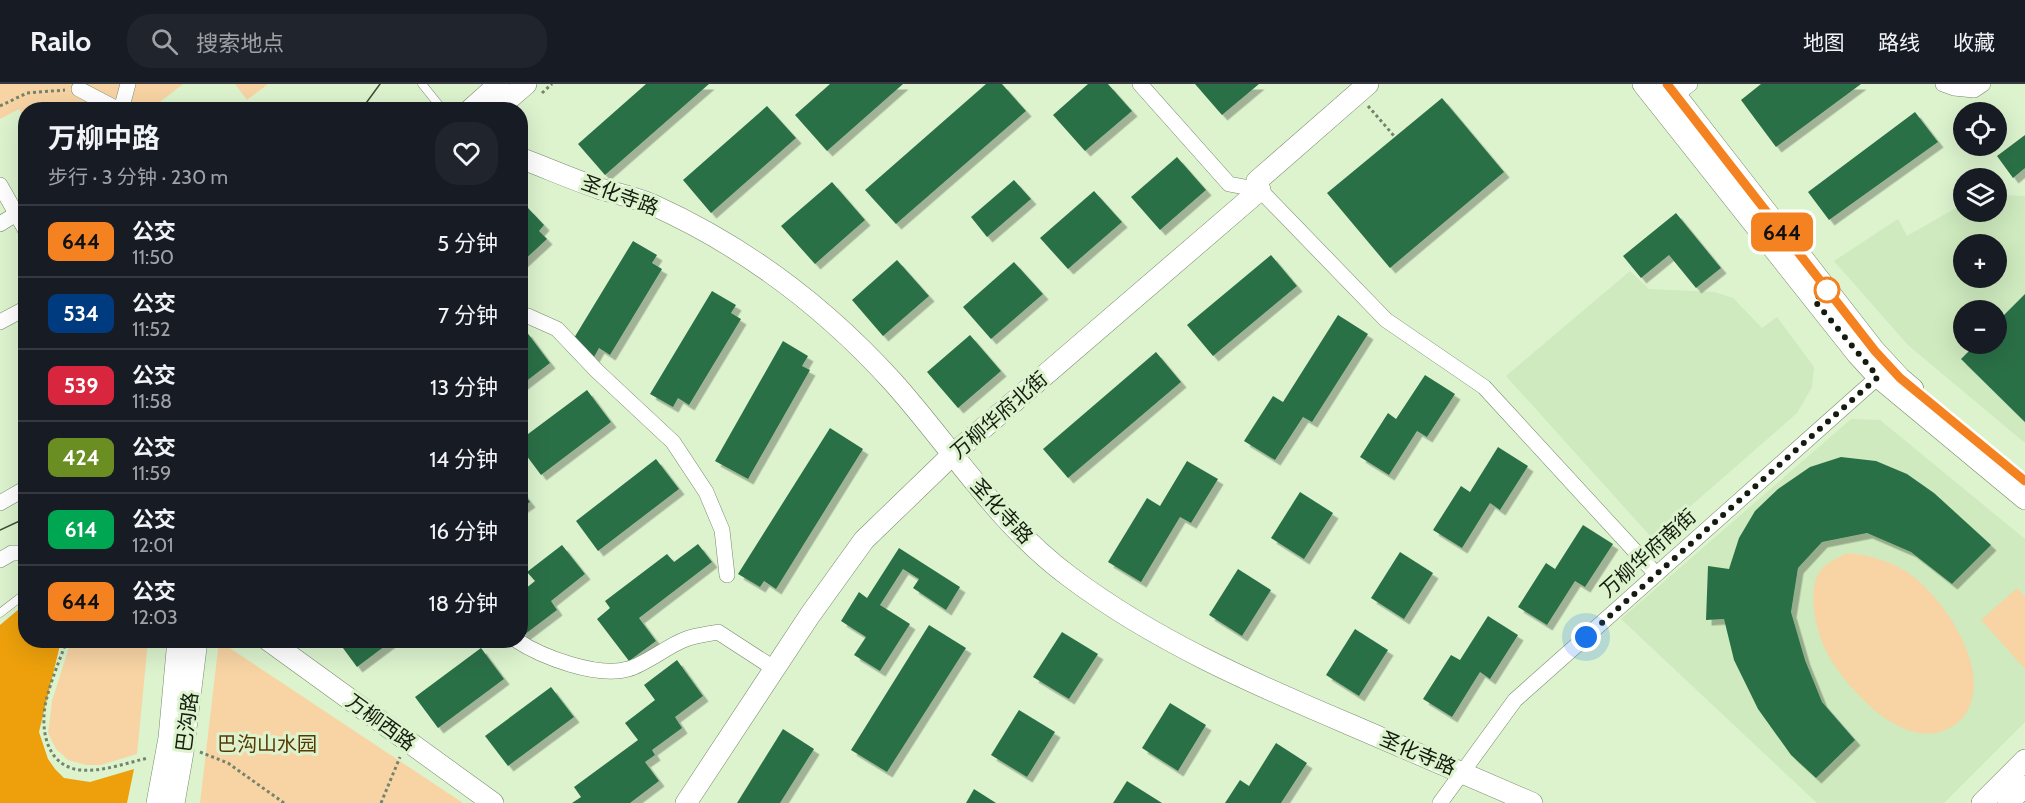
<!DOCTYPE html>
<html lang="zh">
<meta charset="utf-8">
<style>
:root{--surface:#171b24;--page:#20242c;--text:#f1f3f6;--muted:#9ea1a6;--line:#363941}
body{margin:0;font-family:Cabin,"Noto Sans SC",sans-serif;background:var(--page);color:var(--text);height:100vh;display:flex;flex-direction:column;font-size:22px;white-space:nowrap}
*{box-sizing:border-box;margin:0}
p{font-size:20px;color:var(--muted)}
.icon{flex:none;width:33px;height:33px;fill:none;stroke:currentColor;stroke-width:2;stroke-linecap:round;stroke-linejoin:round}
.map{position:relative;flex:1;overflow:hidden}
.sheet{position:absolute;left:18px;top:18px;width:510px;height:546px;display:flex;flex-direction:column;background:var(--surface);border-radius:24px;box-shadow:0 6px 24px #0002}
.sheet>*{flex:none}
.badge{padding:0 12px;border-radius:9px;font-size:21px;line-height:39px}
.tools{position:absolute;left:1953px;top:18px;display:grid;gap:12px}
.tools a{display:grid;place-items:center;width:54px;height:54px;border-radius:50%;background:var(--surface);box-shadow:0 6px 24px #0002;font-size:30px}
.you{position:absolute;width:30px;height:30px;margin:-15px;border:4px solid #fff;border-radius:50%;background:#1a73e8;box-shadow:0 0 0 9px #1a73e833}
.map>.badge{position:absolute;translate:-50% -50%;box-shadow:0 0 0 3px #fff}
.round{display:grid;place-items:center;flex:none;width:63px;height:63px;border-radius:24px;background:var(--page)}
.summary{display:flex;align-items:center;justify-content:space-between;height:102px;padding:0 30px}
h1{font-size:28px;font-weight:700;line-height:45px}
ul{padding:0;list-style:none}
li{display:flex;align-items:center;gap:18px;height:72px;padding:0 30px;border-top:2px solid var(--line)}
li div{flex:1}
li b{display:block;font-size:22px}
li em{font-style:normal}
li .badge{min-width:66px;font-weight:700;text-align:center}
header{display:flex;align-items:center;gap:36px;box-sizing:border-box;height:84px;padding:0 30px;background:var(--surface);border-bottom:2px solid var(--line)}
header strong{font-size:28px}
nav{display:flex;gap:33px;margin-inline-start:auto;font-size:21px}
.search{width:420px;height:54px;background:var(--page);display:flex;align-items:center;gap:15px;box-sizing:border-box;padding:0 21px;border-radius:24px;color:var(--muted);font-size:22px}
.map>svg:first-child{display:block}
.built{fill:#ceeabe;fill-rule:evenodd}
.green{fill:#f8d4a4}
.forest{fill:#eda00b}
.building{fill:#2c7047;filter:url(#shadow)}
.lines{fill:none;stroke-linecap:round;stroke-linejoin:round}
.lane-casing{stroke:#768b69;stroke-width:9}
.street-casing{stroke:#768b69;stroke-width:16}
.secondary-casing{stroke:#768b69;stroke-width:22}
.path{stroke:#74836b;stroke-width:3;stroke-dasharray:3 3;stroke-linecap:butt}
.lane{stroke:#fff;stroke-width:8}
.street{stroke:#fff;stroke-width:15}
.secondary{stroke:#fff;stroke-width:21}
.tram{stroke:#3f4b39;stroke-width:1.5}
.line-casing{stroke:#fff;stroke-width:14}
.line{stroke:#f58220;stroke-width:9}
.walk{stroke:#141c0f;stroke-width:6;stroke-dasharray:0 10.8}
.stop-dot{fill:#fff;stroke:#f58220;stroke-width:3}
.labels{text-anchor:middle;stroke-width:6;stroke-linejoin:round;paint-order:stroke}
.street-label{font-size:20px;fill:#141c0f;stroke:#dcf3ce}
.park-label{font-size:20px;fill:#583904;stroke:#dcf3ce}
</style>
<header>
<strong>Railo</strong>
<div class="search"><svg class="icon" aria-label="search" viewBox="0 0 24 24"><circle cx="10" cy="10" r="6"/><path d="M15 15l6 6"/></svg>搜索地点</div>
<nav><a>地图</a><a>路线</a><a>收藏</a></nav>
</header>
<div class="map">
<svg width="2025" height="719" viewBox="0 0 2025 719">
<defs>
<filter id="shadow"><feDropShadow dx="5.5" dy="5.5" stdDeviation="0" flood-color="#0004"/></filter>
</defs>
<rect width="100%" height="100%" fill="#dcf3ce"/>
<g class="built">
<path d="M1997,111L2025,112V359L1908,261L1834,177L1898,135L1907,152L1963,120L1964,128H1996ZM1964,160H1996V194H1964ZM1964,226H1996V260H1964Z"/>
<path d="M1630,187L1649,205L1715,208L1733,214L1762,244L1777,233L1814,283L1812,303L1797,329L1653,455L1506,292Z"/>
<path d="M1851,335L1880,336L2025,455V638L1944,719H1817L1621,535Z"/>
</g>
<g class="green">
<path d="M0,0H183L151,25L26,26L25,36L19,25L0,35Z"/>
<path d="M235,0H268L247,16Z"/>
<path d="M1847,469C1871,471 1895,478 1914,493C1947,519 1994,590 1965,631C1961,637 1954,642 1948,645C1903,667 1850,607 1829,573C1821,559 1816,541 1814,526C1813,512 1812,498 1821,486C1827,478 1838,474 1847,469Z"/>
<path d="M2017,504L2025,513V585L1981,536Z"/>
<path d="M71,557H148L137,670L101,681H86L68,676L56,665L48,649L52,617Z"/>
<path d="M219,557L463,719H200Z"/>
</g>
<path class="forest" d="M25,520L26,556L61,557L39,648L48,675L55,685L64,694L90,698L134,685L127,719H0V541Z"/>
<g class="building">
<path d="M646,0H709L605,91L578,60Z"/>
<path d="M830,0H903L827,67L795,31Z"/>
<path d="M986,0H1002L1026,27L896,140L865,106Z"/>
<path d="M1088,0H1108L1132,27L1085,67L1053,31Z"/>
<path d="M1195,0H1259L1222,31Z"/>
<path d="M1761,0H1861L1776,63L1741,16Z"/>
<path d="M1442,14L1504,88L1390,184L1327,109Z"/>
<path d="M767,22L796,54L711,129L683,96Z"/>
<path d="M1915,28L1938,58L1829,136L1808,108Z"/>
<path d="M2025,51V84L2013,94L1997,72Z"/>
<path d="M1177,73L1206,106L1160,146L1131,113Z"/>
<path d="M1014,96L1031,115L987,153L971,133Z"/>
<path d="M832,98L865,136L815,180L781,142Z"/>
<path d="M1094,107L1122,138L1068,185L1040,154Z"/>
<path d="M528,124L544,141L539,147L547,155L520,180V131Z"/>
<path d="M1676,129L1721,184L1696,204L1669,171L1641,194L1623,172Z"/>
<path d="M633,157L657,171L652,179L662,185L610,271L599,264L594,273L571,259Z"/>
<path d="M1271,171L1297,202L1213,272L1187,241Z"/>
<path d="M897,176L929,212L883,252L852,216Z"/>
<path d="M1014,178L1043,210L991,255L963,223Z"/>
<path d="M712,207L736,221L731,229L741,235L689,321L678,314L673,323L650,310Z"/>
<path d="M2025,210V338L1961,275L1976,260H1996V239Z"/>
<path d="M1338,231L1368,250L1312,338L1303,333L1275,376L1244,357L1273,312L1283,318Z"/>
<path d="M526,247L550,279L520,302V251Z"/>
<path d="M970,251L1001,287L958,324L927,288Z"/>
<path d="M783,257L808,272L802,282L810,286L748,395L715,377Z"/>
<path d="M1156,268L1181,298L1068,394L1043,365Z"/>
<path d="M1425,291L1455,310L1427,353L1417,347L1389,391L1360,373L1388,329L1396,335Z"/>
<path d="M587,306L611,338L541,391L520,363V356Z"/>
<path d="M830,344L863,365L776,505L764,497L760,503L738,490Z"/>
<path d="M1498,363L1528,382L1500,426L1490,419L1462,464L1433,446L1461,402L1470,408Z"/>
<path d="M1841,373L1876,377L1907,390L1934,409L1991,461L1952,500L1911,468L1867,449L1822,458L1798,484L1791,528L1805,576L1822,618L1855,656L1816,694L1791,671L1758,625L1734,576L1724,535L1706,536L1708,482L1729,485L1739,454L1755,427L1778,405L1810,383Z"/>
<path d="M656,375L679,405L598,467L576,437Z"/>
<path d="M1187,377L1218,395L1191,439L1180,433L1141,498L1108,478L1147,414L1160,422Z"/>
<path d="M520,405L530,418L520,425Z"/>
<path d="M1300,408L1333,429L1304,475L1271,454Z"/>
<path d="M1583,441L1613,460L1585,503L1575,497L1547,541L1518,523L1546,479L1555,485Z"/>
<path d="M698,460L712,478L639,534L656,557L629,577L597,535L610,524L605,517L667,470L674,478Z"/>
<path d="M562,461L585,490L551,517L557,526L520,554V509L535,497L527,488Z"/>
<path d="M899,464L960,503L946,526L913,504L919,495L903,485L880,521L910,540L880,587L854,571L866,553L841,537L859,508L867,514Z"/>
<path d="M1400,468L1433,489L1404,535L1371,514Z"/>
<path d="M1238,485L1271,506L1242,552L1209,531Z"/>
<path d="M1488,532L1518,551L1490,595L1480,588L1452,633L1423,615L1451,571L1460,576Z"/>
<path d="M929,541L966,564L887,688L851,666Z"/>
<path d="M1355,545L1388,566L1359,612L1326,591Z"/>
<path d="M1062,548L1098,570L1069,615L1033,593Z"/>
<path d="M337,556H393L357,583Z"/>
<path d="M481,564L504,595L438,644L415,613Z"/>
<path d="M677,576L703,612L675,633L682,644L652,666L655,671L645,678L659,697L630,719H572L581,713L574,703L638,656L625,639L655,616L644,601Z"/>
<path d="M551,603L574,633L508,682L485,652Z"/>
<path d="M1170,619L1206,641L1178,687L1142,664Z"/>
<path d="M1019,626L1055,648L1027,693L991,671Z"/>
<path d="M783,645L814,665L780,719H737Z"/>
<path d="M1276,659L1307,679L1281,719H1225L1240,696L1249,702Z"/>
<path d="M1127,697L1162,719H1113Z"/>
<path d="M974,705L996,719H966Z"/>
</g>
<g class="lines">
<g class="lane-casing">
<g id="lane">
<path d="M422,0L443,26"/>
<path d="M0,529L26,509"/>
</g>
</g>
<g class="street-casing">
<g id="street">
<path d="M1140,0L1229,100L1260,106L1386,236L1484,303L1656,490"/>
<path d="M1943,0L1954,4L1974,6L1983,0"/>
<path d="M79,5L119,26"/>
<path d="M1676,11L1690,0"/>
<path d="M121,26L128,0"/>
<path d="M0,101L26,147"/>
<path d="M0,140L16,130"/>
<path d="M520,231L528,232L557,245L597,287L673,358L706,408L722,446L727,491"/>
<path d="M0,238L26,224"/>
<path d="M0,419L26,404"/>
<path d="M0,476L12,469H26"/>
<path d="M516,556C542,573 597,594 628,585C646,580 667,562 686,555C696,551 708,550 718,548L775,585"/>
<path d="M1440,719L1515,616L1878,293"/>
</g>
</g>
<g class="secondary-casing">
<g id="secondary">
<path d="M1643,0L1857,270L1878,293L2025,415"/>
<path d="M1667,0L1875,267L1900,294L1913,305"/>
<path d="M470,26L499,0"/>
<path d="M496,26L526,0"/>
<path d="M520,74C547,84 574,96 601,105C618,110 637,114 653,121C746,163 825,223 893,298C952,364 998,440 1070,493C1155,557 1254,600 1351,641C1412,667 1472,693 1532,719"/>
<path d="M268,556L493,719"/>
<path d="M157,719L169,654L178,556"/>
<path d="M174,719L183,668L197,556"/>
<path d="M686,719L810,531L864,456L952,371L1260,106L1257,97L1368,0"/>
<path d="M1982,719L2025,676"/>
<path d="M2008,719L2025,702"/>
</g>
</g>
<g class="path">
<path d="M542,9L552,0"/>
<path d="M0,22L27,9L65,6"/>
<path d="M1368,22L1395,53"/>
<path d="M67,556C60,575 52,594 47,613C39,642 45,682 80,686C103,688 126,679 148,674"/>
<path d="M200,668L228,679L284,719"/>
<path d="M381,719L400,673"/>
</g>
<use href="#lane" class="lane"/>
<use href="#street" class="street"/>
<use href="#secondary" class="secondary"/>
<g class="tram">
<path d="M361,26L380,0"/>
<path d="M0,446L26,434"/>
</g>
</g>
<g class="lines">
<g class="line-casing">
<path id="line" d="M1667,0L1875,267L1900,294L2025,397"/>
</g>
<use href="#line" class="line"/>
<path class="walk" d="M1586,553L1878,293L1814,216L1827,206"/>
</g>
<circle class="stop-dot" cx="1827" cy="206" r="12"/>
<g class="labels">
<g class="street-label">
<text transform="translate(620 111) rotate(20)" y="7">圣化寺路</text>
<text transform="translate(999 331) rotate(-41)" y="7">万柳华府北街</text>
<text transform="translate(1002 427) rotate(47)" y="7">圣化寺路</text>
<text transform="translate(1648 469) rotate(-42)" y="7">万柳华府南街</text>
<text transform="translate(187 638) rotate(-83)" y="7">巴沟路</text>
<text transform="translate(381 638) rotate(36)" y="7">万柳西路</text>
<text transform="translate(1418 669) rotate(23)" y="7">圣化寺路</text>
</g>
<g class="park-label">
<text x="267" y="667">巴沟山水园</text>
</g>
</g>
</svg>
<div class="tools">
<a><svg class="icon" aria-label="locate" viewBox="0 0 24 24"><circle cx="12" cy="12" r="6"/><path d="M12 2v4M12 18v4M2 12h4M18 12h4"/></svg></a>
<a><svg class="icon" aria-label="layers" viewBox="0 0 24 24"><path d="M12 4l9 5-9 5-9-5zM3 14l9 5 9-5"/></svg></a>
<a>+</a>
<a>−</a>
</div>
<div class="you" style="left:1586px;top:553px"></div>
<b class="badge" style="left:1782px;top:148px;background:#f58220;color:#111">644</b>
<section class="sheet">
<div class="summary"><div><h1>万柳中路</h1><p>步行 · 3 分钟 · 230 m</p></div><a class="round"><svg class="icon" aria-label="heart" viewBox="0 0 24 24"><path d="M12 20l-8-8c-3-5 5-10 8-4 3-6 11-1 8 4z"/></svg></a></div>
<ul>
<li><span class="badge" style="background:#f58220;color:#111">644</span><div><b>公交</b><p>11:50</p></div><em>5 分钟</em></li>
<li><span class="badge" style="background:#003b80;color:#fff">534</span><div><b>公交</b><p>11:52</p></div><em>7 分钟</em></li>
<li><span class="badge" style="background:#d7263d;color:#fff">539</span><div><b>公交</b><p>11:58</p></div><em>13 分钟</em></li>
<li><span class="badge" style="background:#6b8e23;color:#fff">424</span><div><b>公交</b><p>11:59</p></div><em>14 分钟</em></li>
<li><span class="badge" style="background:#00a651;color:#fff">614</span><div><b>公交</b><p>12:01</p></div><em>16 分钟</em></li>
<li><span class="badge" style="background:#f58220;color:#111">644</span><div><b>公交</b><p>12:03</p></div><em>18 分钟</em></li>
</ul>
</section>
</div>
